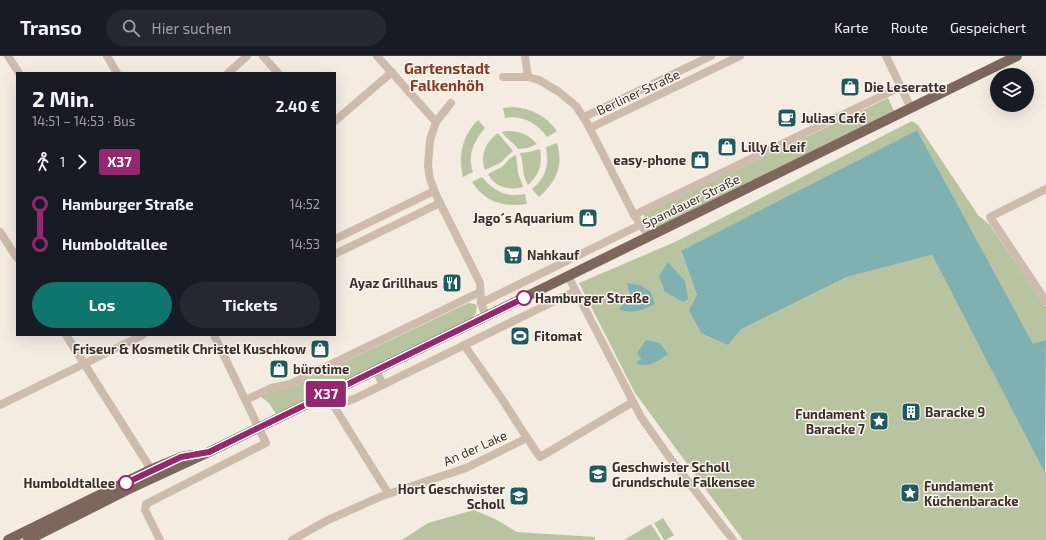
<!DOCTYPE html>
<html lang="de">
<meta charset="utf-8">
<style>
:root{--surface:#171b24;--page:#242831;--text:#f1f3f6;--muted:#9ea1a6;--line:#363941;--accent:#0f766e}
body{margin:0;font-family:"Exo 2",sans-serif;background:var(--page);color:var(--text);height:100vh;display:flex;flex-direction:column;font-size:15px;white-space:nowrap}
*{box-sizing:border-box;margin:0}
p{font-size:13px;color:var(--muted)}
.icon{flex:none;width:22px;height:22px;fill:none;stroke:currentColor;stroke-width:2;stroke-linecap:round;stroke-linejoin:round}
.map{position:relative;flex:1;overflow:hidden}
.sheet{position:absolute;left:16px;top:16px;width:320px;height:264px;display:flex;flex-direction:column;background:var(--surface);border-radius:0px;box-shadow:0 4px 16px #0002}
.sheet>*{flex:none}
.badge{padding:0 8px;border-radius:3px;font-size:14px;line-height:26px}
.fabs{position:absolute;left:990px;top:12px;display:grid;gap:8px}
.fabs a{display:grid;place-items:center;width:44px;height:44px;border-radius:50%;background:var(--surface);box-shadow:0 4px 16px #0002;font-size:20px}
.map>.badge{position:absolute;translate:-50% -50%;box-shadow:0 0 0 2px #fff}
.legs{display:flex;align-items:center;gap:6px;height:44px;padding:0 16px;font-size:13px}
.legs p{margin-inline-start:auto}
.headline{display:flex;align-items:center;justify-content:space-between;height:68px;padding:0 16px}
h1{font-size:22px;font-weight:700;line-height:30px}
.button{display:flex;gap:8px;margin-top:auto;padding:8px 16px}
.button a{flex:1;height:46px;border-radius:24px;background:var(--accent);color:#fff;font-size:16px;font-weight:700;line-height:46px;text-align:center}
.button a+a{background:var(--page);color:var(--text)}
ul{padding:0 16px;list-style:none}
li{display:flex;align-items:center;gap:14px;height:40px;font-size:15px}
li i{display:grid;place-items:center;width:6px;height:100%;margin:0 5px;background:currentColor}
li i::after{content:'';width:10px;height:10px;margin:-5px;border:3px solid;border-radius:50%;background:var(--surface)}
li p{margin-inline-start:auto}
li:first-child i{background:linear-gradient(#0000 50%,currentColor 0)}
li:last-child i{background:linear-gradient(currentColor 50%,#0000 0)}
header{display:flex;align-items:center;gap:24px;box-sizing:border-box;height:56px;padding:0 20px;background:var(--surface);border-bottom:1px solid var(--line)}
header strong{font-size:19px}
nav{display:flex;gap:22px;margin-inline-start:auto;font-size:14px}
.search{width:280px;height:36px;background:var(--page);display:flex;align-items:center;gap:10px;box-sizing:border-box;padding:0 14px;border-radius:22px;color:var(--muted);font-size:15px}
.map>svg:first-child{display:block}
.green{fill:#b8c4a0}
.water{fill:#7fb0b2}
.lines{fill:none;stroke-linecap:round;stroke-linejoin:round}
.minor{stroke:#cdbbac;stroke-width:8}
.major{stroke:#7d675c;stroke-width:10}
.line-1-casing{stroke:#fff;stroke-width:9}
.line-1{stroke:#95276e;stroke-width:6}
.stop-1-dot{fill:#fff;stroke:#95276e;stroke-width:2}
.labels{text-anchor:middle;stroke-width:3;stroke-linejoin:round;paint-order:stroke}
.poi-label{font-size:13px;font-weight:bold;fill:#3b302b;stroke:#fbf5ee;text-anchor:start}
.street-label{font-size:13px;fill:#3b302b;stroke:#fbf5ee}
.stop-label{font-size:13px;font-weight:bold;fill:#3b302b;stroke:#fbf5ee;text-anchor:start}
.quarter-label{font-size:15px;font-weight:bold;fill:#8c3b22;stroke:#fbf5ee}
</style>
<header>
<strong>Transo</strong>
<div class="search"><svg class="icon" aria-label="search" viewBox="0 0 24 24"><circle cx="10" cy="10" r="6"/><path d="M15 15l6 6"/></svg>Hier suchen</div>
<nav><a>Karte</a><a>Route</a><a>Gespeichert</a></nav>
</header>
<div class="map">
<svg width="1046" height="484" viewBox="0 0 1046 484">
<rect width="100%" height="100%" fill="#f4ebe1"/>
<g class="green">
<path d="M888,42L894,55L653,173C647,169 642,164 645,157Z"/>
<path d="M514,51C533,53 546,60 557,75L547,81C537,67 522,59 505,62L503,52Z"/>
<path d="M478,64L485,72C474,85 467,99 473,116L463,121C458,100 462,80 478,64Z"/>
<path d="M912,65L918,69L978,159L990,169L1046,251V284L1033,289L917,74L681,196L697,239L728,289L742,273L847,221L932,199L1045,416H1046V484H743L635,337L579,227L675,186Z"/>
<path d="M506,75C518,75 529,78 537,88L528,92L518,93C513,86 506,83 502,76Z"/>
<path d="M498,77L513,95L500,107L485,114C480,100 485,86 498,77Z"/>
<path d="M557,87C564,110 556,126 539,141L532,133C547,121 549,108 546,91Z"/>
<path d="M540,93C543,108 539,119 528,129C522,120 524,108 520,97L529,96Z"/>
<path d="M516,99L518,117L523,131C510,135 494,131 488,118L502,111L510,102Z"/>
<path d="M482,121C493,135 507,142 525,138L527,148C503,151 486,147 472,126Z"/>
<path d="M468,247L475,248L477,250L476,257L472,262L276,358L269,347L260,340L270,336L290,332Z"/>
<path d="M474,454L495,463L517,476L595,481V484H402L428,467Z"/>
<path d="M663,462L674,479L666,484H664L654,467Z"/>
<path d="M651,468L661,484H624Z"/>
</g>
<g class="water">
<path d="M917,74L1033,288L1046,284L1045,417L932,199L847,221L742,273L728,289L701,277L689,254L697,239L681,195Z"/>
<path d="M668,206L685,225L688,243L683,246L665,236L659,220Z"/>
<path d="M627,227L640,229L650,235L655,248C641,254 634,259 619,253L630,240Z"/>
<path d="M646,284L660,287L668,298C658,305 648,313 636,307L641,303L637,297Z"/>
</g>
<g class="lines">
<g class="minor">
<path d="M8,0L19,17"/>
<path d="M107,0L117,17"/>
<path d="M263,0L278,17"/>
<path d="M377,0L436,66"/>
<path d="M525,0L528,21"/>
<path d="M886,0L911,52"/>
<path d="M228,17L247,0"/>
<path d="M503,21H528L539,24L559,36L576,50L587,67L634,159L649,180"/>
<path d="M451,47L436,66L430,84L428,110L430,123L437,141L480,227L481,247L486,260"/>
<path d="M584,61L711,0"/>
<path d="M335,65L392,16"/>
<path d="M590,72L740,0"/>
<path d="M1046,133L990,161L1046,245"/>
<path d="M634,159L900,31"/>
<path d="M0,176L17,202"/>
<path d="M335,183L434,135"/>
<path d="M335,198L440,147"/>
<path d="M568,220L641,361L670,402L733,484"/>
<path d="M481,247L642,168"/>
<path d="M66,279L154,418"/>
<path d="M464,289L502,343L527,382L540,401L633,346"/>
<path d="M376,314L383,329"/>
<path d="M246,344L271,332L290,328L480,236"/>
<path d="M0,349L143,279"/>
<path d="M388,437L335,352L343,347L356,342L575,235"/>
<path d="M160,484L145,454L146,448L266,387L214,279"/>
<path d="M292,484L328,464L382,440L466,412L527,382"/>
</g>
<g class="major">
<path d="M8,484L152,413L181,401L193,399"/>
<path d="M28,484L129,433L209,396L1017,0"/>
</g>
</g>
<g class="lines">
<g class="line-1-casing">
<path id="line-1" d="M126,427L181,401L209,396L524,242"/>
</g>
<use href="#line-1" class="line-1"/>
</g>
<defs>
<g id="shop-square" transform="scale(1)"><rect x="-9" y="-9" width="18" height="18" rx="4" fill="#1f5a5e" stroke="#fbf5ee"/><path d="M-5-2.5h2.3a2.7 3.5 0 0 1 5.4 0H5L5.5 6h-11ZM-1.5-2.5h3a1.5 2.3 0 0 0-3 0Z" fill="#fff"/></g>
<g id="cafe-square" transform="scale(1)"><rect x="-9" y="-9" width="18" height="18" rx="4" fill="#1f5a5e" stroke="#fbf5ee"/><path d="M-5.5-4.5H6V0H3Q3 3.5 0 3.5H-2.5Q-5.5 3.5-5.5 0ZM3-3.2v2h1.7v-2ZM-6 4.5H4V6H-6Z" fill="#fff"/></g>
<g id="supermarket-square" transform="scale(1)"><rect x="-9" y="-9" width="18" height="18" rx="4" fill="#1f5a5e" stroke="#fbf5ee"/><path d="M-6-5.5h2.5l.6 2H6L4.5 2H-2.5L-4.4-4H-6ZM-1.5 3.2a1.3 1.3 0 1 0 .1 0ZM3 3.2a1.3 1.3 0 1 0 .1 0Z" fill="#fff"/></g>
<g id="restaurant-square" transform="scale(1)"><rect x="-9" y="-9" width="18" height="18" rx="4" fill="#1f5a5e" stroke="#fbf5ee"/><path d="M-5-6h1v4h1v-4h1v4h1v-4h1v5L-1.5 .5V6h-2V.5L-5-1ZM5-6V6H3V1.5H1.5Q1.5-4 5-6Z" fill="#fff"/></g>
<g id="stadium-square" transform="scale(1)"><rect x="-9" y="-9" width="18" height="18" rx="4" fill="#1f5a5e" stroke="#fbf5ee"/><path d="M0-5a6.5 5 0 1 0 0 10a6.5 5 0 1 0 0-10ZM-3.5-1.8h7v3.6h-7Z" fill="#fff"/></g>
<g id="building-square" transform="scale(1)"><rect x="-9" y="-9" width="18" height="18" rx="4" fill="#1f5a5e" stroke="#fbf5ee"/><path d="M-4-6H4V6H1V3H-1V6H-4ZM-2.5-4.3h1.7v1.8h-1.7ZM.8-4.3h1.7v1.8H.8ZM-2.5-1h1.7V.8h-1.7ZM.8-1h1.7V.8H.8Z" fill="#fff"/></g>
<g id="sight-square" transform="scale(1)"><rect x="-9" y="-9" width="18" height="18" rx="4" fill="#1f5a5e" stroke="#fbf5ee"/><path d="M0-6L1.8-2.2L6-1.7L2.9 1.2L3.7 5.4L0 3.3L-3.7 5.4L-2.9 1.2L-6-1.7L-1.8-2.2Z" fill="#fff"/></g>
<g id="school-square" transform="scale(1)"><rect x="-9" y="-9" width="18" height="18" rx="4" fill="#1f5a5e" stroke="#fbf5ee"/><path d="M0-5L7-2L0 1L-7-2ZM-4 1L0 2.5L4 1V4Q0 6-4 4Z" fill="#fff"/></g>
</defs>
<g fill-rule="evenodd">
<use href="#shop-square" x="850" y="31"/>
<use href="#cafe-square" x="787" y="62"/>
<use href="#shop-square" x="727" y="91"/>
<use href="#shop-square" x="700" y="104"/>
<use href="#shop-square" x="588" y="162"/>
<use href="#supermarket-square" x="513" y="199"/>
<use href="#restaurant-square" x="452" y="227"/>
<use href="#stadium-square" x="520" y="280"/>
<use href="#shop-square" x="320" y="293"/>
<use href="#shop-square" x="279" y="313"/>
<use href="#building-square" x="911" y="356"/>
<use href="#sight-square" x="879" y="365"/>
<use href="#school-square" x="598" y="418"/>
<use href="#sight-square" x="910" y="437"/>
<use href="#school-square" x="519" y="440"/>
</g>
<g class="stop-1-dot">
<circle cx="524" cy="242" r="7"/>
<circle cx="126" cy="427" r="7"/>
</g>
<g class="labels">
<g class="poi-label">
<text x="864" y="36">Die Leseratte</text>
<text x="801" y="67">Julias Café</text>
<text x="741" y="96">Lilly &amp; Leif</text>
<text x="686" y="109" text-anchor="end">easy-phone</text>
<text x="574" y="167" text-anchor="end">Jago´s Aquarium</text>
<text x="527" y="204">Nahkauf</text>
<text x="438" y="232" text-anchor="end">Ayaz Grillhaus</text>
<text x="534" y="285">Fitomat</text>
<text x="306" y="298" text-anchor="end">Friseur &amp; Kosmetik Christel Kuschkow</text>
<text x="293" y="318">bürotime</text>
<text x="925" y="361">Baracke 9</text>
<text x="865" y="363" text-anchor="end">Fundament<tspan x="865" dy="15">Baracke 7</tspan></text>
<text x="612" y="416">Geschwister Scholl<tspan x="612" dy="15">Grundschule Falkensee</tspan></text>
<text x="924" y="435">Fundament<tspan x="924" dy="15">Küchenbaracke</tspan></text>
<text x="505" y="438" text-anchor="end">Hort Geschwister<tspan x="505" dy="15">Scholl</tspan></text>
</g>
<g class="street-label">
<text transform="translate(638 36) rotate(-25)" y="5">Berliner Straße</text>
<text transform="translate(691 145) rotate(-26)" y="5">Spandauer Straße</text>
<text transform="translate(475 392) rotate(-24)" y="5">An der Lake</text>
</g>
<g class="stop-label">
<text x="535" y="247">Hamburger Straße</text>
<text x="115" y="432" text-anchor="end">Humboldtallee</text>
</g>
<g class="quarter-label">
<text x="447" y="18">Gartenstadt<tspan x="447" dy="17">Falkenhöh</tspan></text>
</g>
</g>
</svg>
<div class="fabs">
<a><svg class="icon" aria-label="layers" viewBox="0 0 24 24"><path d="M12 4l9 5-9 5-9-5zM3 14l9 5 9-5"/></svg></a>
</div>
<b class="badge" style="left:326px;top:338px;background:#95276e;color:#fff">X37</b>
<section class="sheet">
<div class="headline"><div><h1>2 Min.</h1><p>14:51 – 14:53 · Bus</p></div><b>2.40 €</b></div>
<div class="legs"><svg class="icon" aria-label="walk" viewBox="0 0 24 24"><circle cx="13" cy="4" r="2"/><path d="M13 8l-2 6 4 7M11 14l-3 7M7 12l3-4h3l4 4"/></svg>1<svg class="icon" aria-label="forward" viewBox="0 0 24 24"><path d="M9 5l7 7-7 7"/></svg><b class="badge" style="background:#95276e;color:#fff">X37</b></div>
<ul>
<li><i style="color:#95276e"></i><b>Hamburger Straße</b><p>14:52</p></li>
<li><i style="color:#95276e"></i><b>Humboldtallee</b><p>14:53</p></li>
</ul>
<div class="button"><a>Los</a><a>Tickets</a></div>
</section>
</div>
